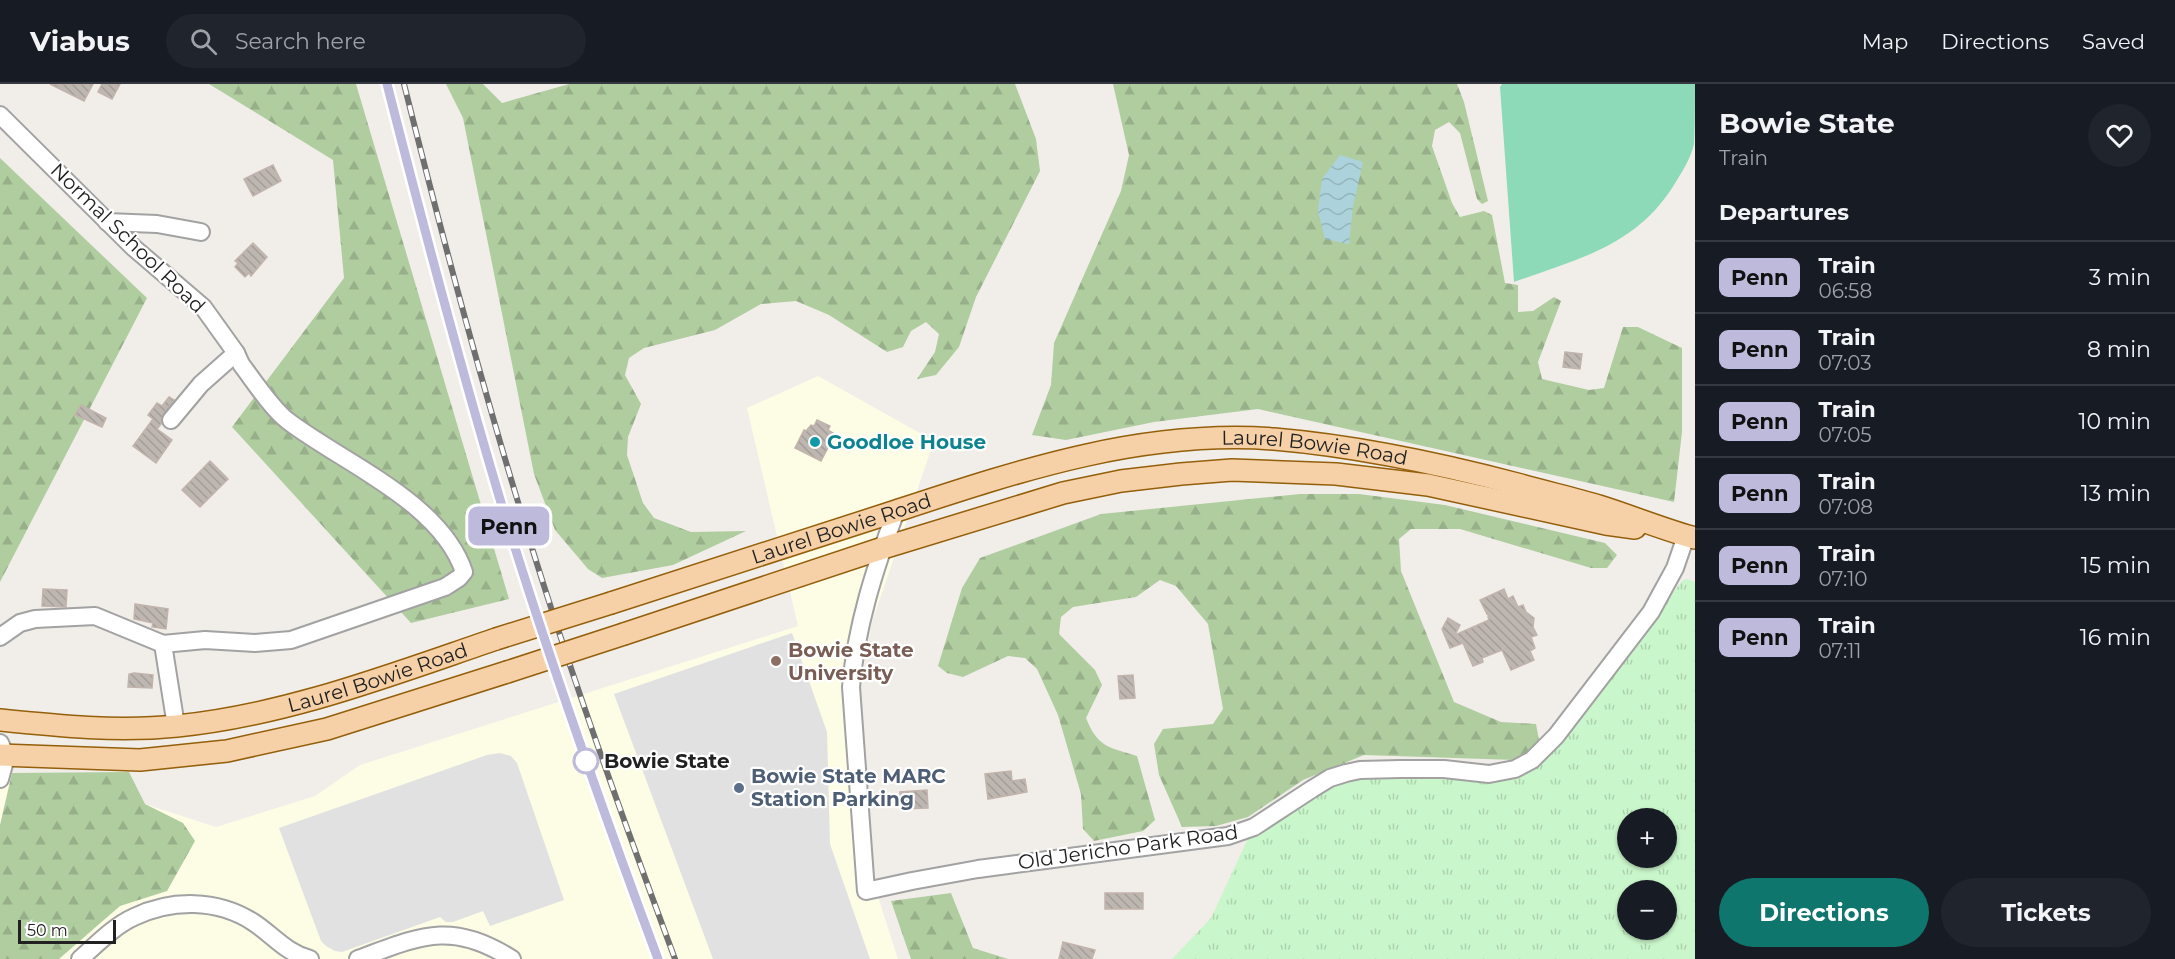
<!DOCTYPE html>
<meta charset="utf-8">
<style>
:root{--surface:#171b24;--page:#20242c;--text:#f1f3f6;--muted:#9ea1a6;--line:#363941;--accent:#0f766e}
body{margin:0;font-family:Montserrat,sans-serif;background:var(--page);color:var(--text);height:100vh;display:flex;flex-direction:column;font-size:22px;white-space:nowrap}
*{box-sizing:border-box;margin:0}
p{font-size:20px;color:var(--muted)}
.icon{flex:none;width:33px;height:33px;fill:none;stroke:currentColor;stroke-width:2;stroke-linecap:round;stroke-linejoin:round}
.map{position:relative;flex:1;overflow:hidden}
.details{display:flex;flex-direction:column;background:var(--surface);width:480px}
.details>*{flex:none}
.badge{padding:0 12px;border-radius:9px;font-size:21px;line-height:39px}
.controls{position:absolute;left:1617px;top:724px;display:grid;gap:12px}
.controls a{display:grid;place-items:center;width:60px;height:60px;border-radius:50%;background:var(--surface);box-shadow:0 2px 4px #0004;font-size:30px}
.scale{position:absolute;left:18px;bottom:15px;width:98px;box-sizing:border-box;padding-left:6px;border:3px solid #212121;border-top:0;font-size:16px;line-height:21px;white-space:nowrap;color:#212121;-webkit-text-stroke:4px #fff;paint-order:stroke}
.map>.badge{position:absolute;translate:-50% -50%;box-shadow:0 0 0 3px #fff}
h2{padding:0 24px;font-size:22px;line-height:54px}
.round{display:grid;place-items:center;flex:none;width:63px;height:63px;border-radius:32px;background:var(--page)}
.summary{display:flex;align-items:center;justify-content:space-between;height:102px;padding:0 24px}
h1{font-size:28px;font-weight:700;line-height:45px}
.cta{display:flex;gap:12px;margin-top:auto;padding:12px 24px}
.cta a{flex:1;height:69px;border-radius:36px;background:var(--accent);color:#fff;font-size:24px;font-weight:700;line-height:69px;text-align:center}
.cta a+a{background:var(--page);color:var(--text)}
ul{padding:0;list-style:none}
li{display:flex;align-items:center;gap:18px;height:72px;padding:0 24px;border-top:2px solid var(--line)}
li div{flex:1}
li b{display:block;font-size:22px}
li em{font-style:normal}
li .badge{min-width:66px;font-weight:700;text-align:center}
header{display:flex;align-items:center;gap:36px;box-sizing:border-box;height:84px;padding:0 30px;background:var(--surface);border-bottom:2px solid var(--line)}
header strong{font-size:28px}
nav{display:flex;gap:33px;margin-inline-start:auto;font-size:21px}
.search{width:420px;height:54px;background:var(--page);display:flex;align-items:center;gap:15px;box-sizing:border-box;padding:0 21px;border-radius:33px;color:var(--muted);font-size:22px}
main{display:flex;flex:1;min-height:0}
.map>svg:first-child{display:block}
.education{fill:#fdfce5}
.forest{fill:url(#forest-firs)}
.park{fill:url(#park-tufts);fill-rule:evenodd}
.pitch{fill:#8ddab8}
.parking{fill:#e1e1e1}
.water{fill:url(#water-waves)}
.building{fill:url(#building-back-hatch);stroke:#c2b4ac;stroke-width:1.5}
.lines{fill:none;stroke-linecap:round;stroke-linejoin:round}
.minor-casing{stroke:#a2a2a2;stroke-width:20}
.major-casing{stroke:#945f0a;stroke-width:24}
.minor{stroke:#fff;stroke-width:16}
.major{stroke:#f6d1a8;stroke-width:21}
.rail-casing{stroke:#6f6f6f;stroke-width:6}
.rail{stroke:#fff;stroke-width:4;stroke-dasharray:11;stroke-linecap:butt}
.major-bridge-casing{stroke:#945f0a;stroke-width:24;stroke-linecap:butt}
.major-bridge{stroke:#f6d1a8;stroke-width:21}
.line-casing{stroke:#fff;stroke-width:14}
.line{stroke:#bdbadc;stroke-width:9}
.culture-dot{fill:#0f9aa8;stroke:#fff;stroke-width:2}
.education-dot{fill:#8d6e63;stroke:#fff;stroke-width:2}
.stop-dot{fill:#fff;stroke:#bdbadc;stroke-width:3}
.service-dot{fill:#5c6f8a;stroke:#fff;stroke-width:2}
.labels{text-anchor:middle;stroke-width:4.5;stroke-linejoin:round;paint-order:stroke}
.street-label{font-size:20px;fill:#212121;stroke:#fff}
.culture-label{font-size:20px;font-weight:bold;fill:#0d838f;stroke:#fff;text-anchor:start}
.education-label{font-size:20px;font-weight:bold;fill:#785e54;stroke:#fff;text-anchor:start}
.stop-label{font-size:20px;font-weight:bold;fill:#212121;stroke:#fff;text-anchor:start}
.service-label{font-size:20px;font-weight:bold;fill:#4e5e75;stroke:#fff;text-anchor:start}
</style>
<header>
<strong>Viabus</strong>
<div class="search"><svg class="icon" aria-label="search" viewBox="0 0 24 24"><circle cx="10" cy="10" r="6"/><path d="M15 15l6 6"/></svg>Search here</div>
<nav><a>Map</a><a>Directions</a><a>Saved</a></nav>
</header>
<main>
<div class="map">
<svg width="1695" height="875" viewBox="0 0 1695 875">
<defs>
<pattern id="forest-firs" width="22" height="20" patternUnits="userSpaceOnUse" patternTransform="scale(1.5)"><rect width="22" height="20" fill="#b0cda0"/><path d="M5 1l3.5 6h-7zM16 11l3.5 6h-7z" fill="#97b08a"/></pattern>
<pattern id="park-tufts" width="24" height="20" patternUnits="userSpaceOnUse" patternTransform="scale(1.5)"><rect width="24" height="20" fill="#caf6cb"/><path d="M3 7l-1-3M5 7V3M7 7l1-3M15 17l-1-3M17 17v-4M19 17l1-3" fill="none" stroke="#add3ae"/></pattern>
<pattern id="water-waves" width="16" height="10" patternUnits="userSpaceOnUse" patternTransform="scale(1.5)"><rect width="16" height="10" fill="#acd3db"/><path d="M0 5q4-4 8 0t8 0" fill="none" stroke="#94b5bc"/></pattern>
<pattern id="building-back-hatch" width="6" height="6" patternUnits="userSpaceOnUse" patternTransform="scale(1.5)"><rect width="6" height="6" fill="#beb7b1"/><path d="M-1 5l2 2M0 0l6 6M5-1l2 2" fill="none" stroke="#a39d98"/></pattern>
</defs>
<rect width="100%" height="100%" fill="#f1eee9"/>
<path class="education" d="M818,292L934,357L872,538L858,613L871,791L898,875H0V687L35,693L145,720L216,743L315,712L360,681L798,542L747,324Z"/>
<g class="forest">
<path d="M209,0H356L509,515L411,539L232,343L344,194L333,76Z"/>
<path d="M446,0H483L502,19L569,0H1015L1036,55L1040,87L976,213L959,263L936,291L917,295L935,268L939,250L926,238L911,247L903,263L887,268L829,231L796,217L761,220L715,246L644,264L629,274L625,291L641,320L628,353L627,371L643,419L654,434L691,448L746,447L673,481L602,494L588,485L555,446L534,390L463,34Z"/>
<path d="M1113,0H1457L1464,18L1488,117L1482,120L1477,115L1460,49L1449,38L1435,46L1432,62L1452,119L1460,133L1484,127L1492,131L1505,199L1518,201V228L1533,227L1554,213L1561,217L1538,278L1542,295L1589,306L1604,304L1623,243H1638L1682,264V348L1674,418L1258,325L1154,338L1066,356L1032,351L1051,301L1054,259L1121,107L1129,71Z"/>
<path d="M0,74L147,214L0,498Z"/>
<path d="M1300,410H1359L1445,421L1605,459L1617,471L1607,484H1591L1460,445H1411L1399,455L1401,487L1454,618L1501,638L1536,640L1539,656L1529,670L1515,676L1364,671L1303,696L1248,733L1216,742L1182,743L1159,691L1154,660L1163,645L1213,640L1223,625L1208,540L1176,502L1160,496L1136,513L1073,523L1061,533L1059,550L1095,586L1102,601L1086,634C1098,664 1109,663 1137,672L1155,736L1143,747L1094,757L1083,745L1081,710L1058,631L1037,585L1025,574L1008,572L963,593L947,589L938,582L962,504L980,474L1101,430Z"/>
<path d="M129,688L145,720L183,739L195,757L167,807L120,822L59,875H0V741L12,689Z"/>
<path d="M951,809L973,864L1008,875H911L891,817Z"/>
</g>
<path class="park" d="M1687,495L1695,498V875H1172L1211,834L1251,748L1360,685L1503,693L1597,603L1683,496ZM1628,735H1666V774H1628ZM1628,807H1666V846H1628Z"/>
<path class="pitch" d="M1502,0H1695C1695,18 1695,43 1694,60C1691,74 1682,88 1674,101C1636,162 1578,175 1514,198L1500,3Z"/>
<g class="parking">
<path d="M792,549L827,648L830,760L870,875H713L614,610Z"/>
<path d="M500,669L511,672L517,679L564,816L490,842L483,827L453,838H446L440,833L342,868L335,867L326,862L321,857L279,744L487,671Z"/>
</g>
<path class="water" d="M1340,71L1363,78L1353,122L1349,160L1325,155L1318,127L1322,95Z"/>
<g class="building">
<path d="M50,0H93L84,17Z"/>
<path d="M102,0H120L112,15L98,8Z"/>
<path d="M273,81L281,97L253,112L244,95Z"/>
<path d="M253,159L267,173L251,192L249,189L245,193L235,183L238,179L235,177Z"/>
<path d="M1565,268L1582,270L1580,285L1563,283Z"/>
<path d="M169,313L174,316L163,330L161,340L157,345L172,356L156,379L133,362L153,335L148,331L157,319L162,322Z"/>
<path d="M81,321L106,334L102,343L75,331Z"/>
<path d="M817,336L830,342L828,346L833,349L832,351L834,352L821,377L795,364L804,346L806,347L811,341L814,342Z"/>
<path d="M210,377L228,395L200,423L182,406Z"/>
<path d="M43,505L67,506L66,523L42,522Z"/>
<path d="M1504,505L1508,515L1513,512L1518,523L1523,521L1526,528L1534,534L1533,543L1537,551L1531,553L1535,564L1530,567L1534,576L1511,586L1502,566L1482,574L1483,578L1473,582L1463,559L1450,564L1442,545L1448,534L1460,541L1455,551L1489,536L1488,533L1489,532L1487,530L1480,516Z"/>
<path d="M135,520L168,525L166,545L152,543L153,539L134,535Z"/>
<path d="M134,589L153,591L152,604L128,603L129,590Z"/>
<path d="M1133,591L1135,614L1120,615L1118,592Z"/>
<path d="M1011,687L1012,697L1025,695L1027,708L988,715L985,690Z"/>
<path d="M927,706L928,724L901,725L900,708Z"/>
<rect x="1105" y="809" width="38" height="16"/>
<path d="M1063,858L1095,866L1092,875H1059Z"/>
</g>
<g class="lines">
<g class="minor-casing">
<g id="minor">
<path d="M0,31L134,164L203,223L236,269L241,280C253,296 272,325 288,337C343,379 441,418 464,488L459,494L445,503L291,556L255,559L205,556L163,560L95,532L35,535L20,539L0,553"/>
<path d="M107,138L157,140L201,148"/>
<path d="M171,336L201,300L236,269"/>
<path d="M896,427C875,484 856,542 851,603L866,807L912,797L978,785L1228,752L1254,743L1312,705L1330,694L1346,689L1360,686L1400,685H1444L1489,690L1515,685L1532,676L1556,652L1651,528L1675,484L1686,452"/>
<path d="M163,560L176,642"/>
<path d="M0,659L6,673L0,695"/>
<path d="M80,875C97,860 114,842 134,833C172,815 217,815 253,838C273,851 286,869 310,875"/>
<path d="M358,875C420,852 452,836 512,875"/>
</g>
</g>
<g class="major-casing">
<g id="major">
<path id="s1" d="M611,519C704,489 797,459 890,429C1015,388 1140,345 1274,355C1357,362 1437,379 1517,400C1545,408 1572,414 1599,422C1631,432 1662,445 1695,454"/>
<path d="M624,550L883,464L1063,409L1121,397L1181,390L1232,386L1336,390L1428,401L1606,440L1635,444"/>
<path id="s2" d="M0,636C59,642 118,648 177,642C287,631 393,590 496,555"/>
<path d="M0,671L140,676L227,667L327,645L507,588"/>
</g>
</g>
<use href="#minor" class="minor"/>
<use href="#major" class="major"/>
<g class="rail-casing">
<g id="rail">
<path d="M387,0C422,141 460,283 502,422C549,575 603,725 658,875"/>
<path d="M404,0C439,140 476,280 518,418C564,572 619,724 675,875"/>
</g>
</g>
<use href="#rail" class="rail"/>
<g class="major-bridge-casing">
<g id="major-bridge">
<path d="M496,555L611,519"/>
<path d="M507,588L624,550"/>
</g>
</g>
<use href="#major-bridge" class="major-bridge"/>
</g>
<g class="lines">
<g class="line-casing">
<path id="line" d="M387,0C423,141 460,282 502,422C549,575 602,725 658,875"/>
</g>
<use href="#line" class="line"/>
</g>
<circle class="culture-dot" cx="815" cy="358" r="6"/>
<circle class="education-dot" cx="776" cy="577" r="6"/>
<circle class="stop-dot" cx="586" cy="677" r="12"/>
<circle class="service-dot" cx="739" cy="704" r="6"/>
<g class="labels">
<g class="street-label">
<text transform="translate(128 154) rotate(44)" y="7">Normal School Road</text>
<text dy="7" stroke="none"><textPath href="#s1" startOffset="728">Laurel Bowie Road</textPath></text>
<text dy="7" stroke="none"><textPath href="#s1" startOffset="242">Laurel Bowie Road</textPath></text>
<text dy="7" stroke="none"><textPath href="#s2" startOffset="384">Laurel Bowie Road</textPath></text>
<text transform="translate(1128 763) rotate(-8)" y="7">Old Jericho Park Road</text>
</g>
<g class="culture-label">
<text x="827" y="365">Goodloe House</text>
</g>
<g class="education-label">
<text x="788" y="573">Bowie State<tspan x="788" dy="23">University</tspan></text>
</g>
<g class="stop-label">
<text x="604" y="684">Bowie State</text>
</g>
<g class="service-label">
<text x="751" y="699">Bowie State MARC<tspan x="751" dy="23">Station Parking</tspan></text>
</g>
</g>
</svg>
<div class="controls">
<a>+</a>
<a>−</a>
</div>
<div class="scale">50 m</div>
<b class="badge" style="left:509px;top:442px;background:#bdbadc;color:#111">Penn</b>
</div>
<section class="details">
<div class="summary"><div><h1>Bowie State</h1><p>Train</p></div><a class="round"><svg class="icon" aria-label="heart" viewBox="0 0 24 24"><path d="M12 20l-8-8c-3-5 5-10 8-4 3-6 11-1 8 4z"/></svg></a></div>
<h2>Departures</h2>
<ul>
<li><span class="badge" style="background:#bdbadc;color:#111">Penn</span><div><b>Train</b><p>06:58</p></div><em>3 min</em></li>
<li><span class="badge" style="background:#bdbadc;color:#111">Penn</span><div><b>Train</b><p>07:03</p></div><em>8 min</em></li>
<li><span class="badge" style="background:#bdbadc;color:#111">Penn</span><div><b>Train</b><p>07:05</p></div><em>10 min</em></li>
<li><span class="badge" style="background:#bdbadc;color:#111">Penn</span><div><b>Train</b><p>07:08</p></div><em>13 min</em></li>
<li><span class="badge" style="background:#bdbadc;color:#111">Penn</span><div><b>Train</b><p>07:10</p></div><em>15 min</em></li>
<li><span class="badge" style="background:#bdbadc;color:#111">Penn</span><div><b>Train</b><p>07:11</p></div><em>16 min</em></li>
</ul>
<div class="cta"><a>Directions</a><a>Tickets</a></div>
</section>
</main>
